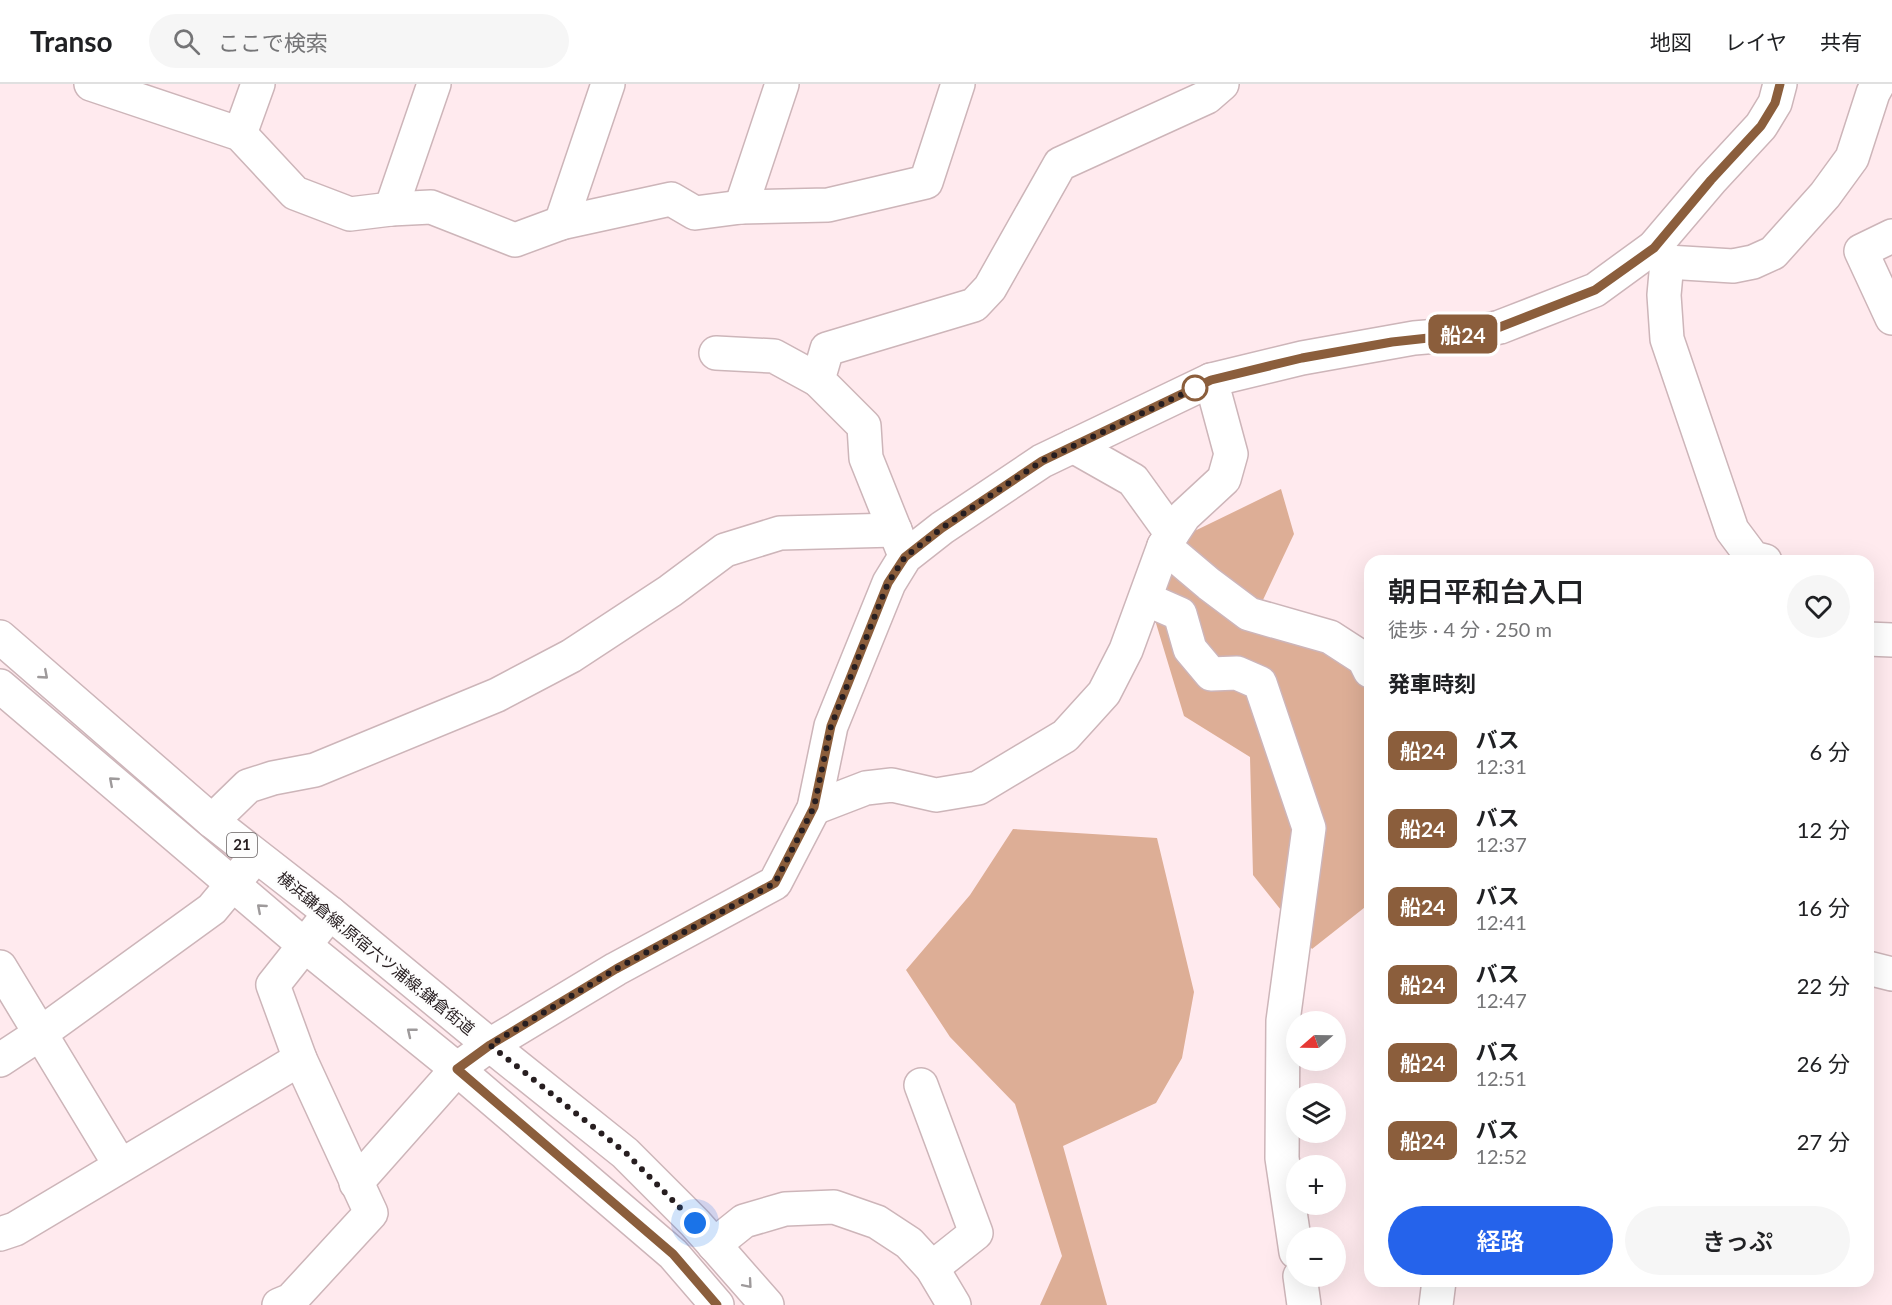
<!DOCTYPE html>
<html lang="ja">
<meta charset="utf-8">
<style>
:root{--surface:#fff;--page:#f6f6f6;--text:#202124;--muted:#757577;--line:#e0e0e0;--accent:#2563eb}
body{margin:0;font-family:Lato,"Noto Sans JP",sans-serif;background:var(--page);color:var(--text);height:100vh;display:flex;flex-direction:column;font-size:22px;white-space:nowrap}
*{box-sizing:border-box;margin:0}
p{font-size:20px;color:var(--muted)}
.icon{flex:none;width:33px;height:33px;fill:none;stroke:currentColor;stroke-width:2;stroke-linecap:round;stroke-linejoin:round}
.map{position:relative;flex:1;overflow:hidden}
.panel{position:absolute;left:1364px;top:471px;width:510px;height:732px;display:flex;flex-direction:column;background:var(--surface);border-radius:18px;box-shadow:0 6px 24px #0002}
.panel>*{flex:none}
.badge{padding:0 12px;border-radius:9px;font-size:21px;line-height:39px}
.needle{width:39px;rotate:250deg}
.controls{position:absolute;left:1286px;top:927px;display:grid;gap:12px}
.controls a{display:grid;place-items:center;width:60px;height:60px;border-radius:50%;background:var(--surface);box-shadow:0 6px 24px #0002;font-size:30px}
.you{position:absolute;width:30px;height:30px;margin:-15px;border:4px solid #fff;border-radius:50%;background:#1a73e8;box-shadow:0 0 0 9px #1a73e833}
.map>.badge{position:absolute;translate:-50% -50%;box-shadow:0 0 0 3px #fff}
h2{padding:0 24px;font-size:22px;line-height:54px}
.round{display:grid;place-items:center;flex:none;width:63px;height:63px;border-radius:32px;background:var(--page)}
.headline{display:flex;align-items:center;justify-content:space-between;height:102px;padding:0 24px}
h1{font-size:28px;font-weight:600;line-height:45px}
.cta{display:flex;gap:12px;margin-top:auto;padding:12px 24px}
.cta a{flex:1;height:69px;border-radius:36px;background:var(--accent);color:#fff;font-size:24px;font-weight:600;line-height:69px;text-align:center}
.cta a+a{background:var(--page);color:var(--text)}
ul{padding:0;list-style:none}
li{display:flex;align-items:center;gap:18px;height:78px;padding:0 24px}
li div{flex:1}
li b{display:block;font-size:22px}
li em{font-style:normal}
li .badge{min-width:66px;font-weight:700;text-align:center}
header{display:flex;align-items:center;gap:36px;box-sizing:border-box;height:84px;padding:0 30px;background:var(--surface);border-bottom:2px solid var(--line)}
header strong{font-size:28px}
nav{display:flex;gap:33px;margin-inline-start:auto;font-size:21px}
.search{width:420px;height:54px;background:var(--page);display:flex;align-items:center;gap:15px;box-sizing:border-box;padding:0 21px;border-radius:33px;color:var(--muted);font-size:22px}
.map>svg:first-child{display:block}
.forest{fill:#ddae96}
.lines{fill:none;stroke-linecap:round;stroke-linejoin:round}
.minor-casing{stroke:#cdb5b9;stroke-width:36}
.major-casing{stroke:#cdb5b9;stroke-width:36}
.minor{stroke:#fff;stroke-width:33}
.major{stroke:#fff;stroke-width:33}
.oneway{stroke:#9e9a9b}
.line-casing{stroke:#fff;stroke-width:14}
.line{stroke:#8b5e3c;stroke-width:9}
.walk{stroke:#271e20;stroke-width:6;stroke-dasharray:0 10.8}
.stop-dot{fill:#fff;stroke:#8b5e3c;stroke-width:3}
.labels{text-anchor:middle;stroke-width:5;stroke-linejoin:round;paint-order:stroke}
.shield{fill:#fdfdfd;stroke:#676162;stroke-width:1.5}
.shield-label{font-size:15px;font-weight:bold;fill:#271e20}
.street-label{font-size:16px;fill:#271e20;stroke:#fdfdfd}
</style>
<header>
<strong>Transo</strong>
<div class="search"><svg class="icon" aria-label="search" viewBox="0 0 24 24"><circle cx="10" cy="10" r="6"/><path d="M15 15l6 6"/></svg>ここで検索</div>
<nav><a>地図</a><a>レイヤ</a><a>共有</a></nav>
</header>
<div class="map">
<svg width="1892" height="1221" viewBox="0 0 1892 1221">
<rect width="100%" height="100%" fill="#ffeaee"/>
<g class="forest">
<path d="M1281,405L1294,450L1262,518L1369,566V820L1312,865L1253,791L1250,673L1184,632L1152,526L1176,456Z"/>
<path d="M1013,745L1157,754L1194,908L1182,974L1156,1019L1063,1062L1107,1221H1040L1062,1172L1015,1020L950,953L906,886L970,811Z"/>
</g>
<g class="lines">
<g class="minor-casing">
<g id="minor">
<path d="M91,0L240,50L295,109L350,130L391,125L431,123L515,156L561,139L671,115L695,129L741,123L828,121L926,98L958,0"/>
<path d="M240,50L258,0"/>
<path d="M741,123L782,0"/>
<path d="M391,125L434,0"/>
<path d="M561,139L608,0"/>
<path d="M1892,152L1861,167L1892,234"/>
<path d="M1654,163L1667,178L1733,182L1753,178L1773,169L1825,111L1852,74L1873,9L1878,0"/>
<path d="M1667,178L1664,211L1667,255L1732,446L1753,474L1765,477"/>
<path d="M716,269L774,272L818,296"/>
<path d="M1073,362L1133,396L1172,450"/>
<path d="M1164,462L1209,500L1249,530L1330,553L1364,575L1370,587"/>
<path d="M902,464L866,374L864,342L818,296L827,265L974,221L990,204L1060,80L1207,13L1222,0"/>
<path d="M1146,515L1180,530L1190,565L1211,590L1237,589L1260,599L1309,744L1283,937L1282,1074L1296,1168"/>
<path d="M1868,555L1892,556"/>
<path d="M814,724L866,704L892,701L936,711L978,704L1065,652L1104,609L1126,566L1164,462L1184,432L1224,395L1231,370L1211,296"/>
<path d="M212,737L248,702L273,694L315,686L497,611L571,572L670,507L725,466L780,449L895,446"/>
<path d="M0,883L120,1081"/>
<path d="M1868,884L1892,890"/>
<path d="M0,976L41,949L212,825L256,772"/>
<path d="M921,1001L976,1149L932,1184"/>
<path d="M356,1099L457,985L490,961L616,885L775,799L814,724L831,642L889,499L905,473L942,444L1042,377L1211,296L1302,274L1414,254L1474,249L1500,243L1595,206L1654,163L1711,96L1761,42L1775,19L1780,0"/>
<path d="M0,1150L15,1145L300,975"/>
<path d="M714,1161L744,1137L785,1125L834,1123L877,1138L909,1159L932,1184L954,1221"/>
<path d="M1300,1192L1304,1221"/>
<path d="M279,1221L291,1216L371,1129L300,975L273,901L330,829"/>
<path d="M1436,1221L1439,1197"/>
</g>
</g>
<g class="major-casing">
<g id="major">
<path d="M0,553L212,737L330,829L490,961L625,1069L695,1139L767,1221"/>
<path d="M0,602L304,861L457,985L673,1170L717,1221"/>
</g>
</g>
<use href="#minor" class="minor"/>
<use href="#major" class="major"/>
</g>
<defs><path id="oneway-chevron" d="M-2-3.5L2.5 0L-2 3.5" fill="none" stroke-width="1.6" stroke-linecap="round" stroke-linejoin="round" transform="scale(1.5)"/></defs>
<g class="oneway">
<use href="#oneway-chevron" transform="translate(44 591) rotate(41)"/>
<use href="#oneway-chevron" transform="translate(113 697) rotate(-139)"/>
<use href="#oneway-chevron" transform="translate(261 824) rotate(-139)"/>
<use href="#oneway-chevron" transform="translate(411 948) rotate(-141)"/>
<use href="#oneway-chevron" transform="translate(748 1200) rotate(49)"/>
</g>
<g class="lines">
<g class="line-casing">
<path id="line" d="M717,1221L673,1170L457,985L490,961L616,885L775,799L814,723L831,642L888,499L905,473L942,444L1042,377L1211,296L1302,274L1392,258L1474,249L1500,243L1595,206L1654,164L1711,96L1761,42L1775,19L1780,0"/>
</g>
<use href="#line" class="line"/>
<path class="walk" d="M695,1139L626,1069L490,961L616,885L775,799L814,723L831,642L888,499L905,473L942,444L1042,377L1195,304"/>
</g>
<circle class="stop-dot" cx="1195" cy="304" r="12"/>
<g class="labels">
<rect class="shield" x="227" y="749" width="30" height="24" rx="4.5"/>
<g class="shield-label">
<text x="242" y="766">21</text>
</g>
<g class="street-label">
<text transform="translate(376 869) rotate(39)" y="6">横浜鎌倉線;原宿六ツ浦線;鎌倉街道</text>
</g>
</g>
</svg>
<div class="controls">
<a><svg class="needle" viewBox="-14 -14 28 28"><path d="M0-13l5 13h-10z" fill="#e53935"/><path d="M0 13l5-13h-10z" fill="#757577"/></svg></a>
<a><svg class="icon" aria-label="layers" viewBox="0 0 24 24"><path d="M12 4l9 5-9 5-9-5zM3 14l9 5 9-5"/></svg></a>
<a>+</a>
<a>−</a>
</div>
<div class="you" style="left:695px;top:1139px"></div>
<b class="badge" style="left:1463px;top:250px;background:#8b5e3c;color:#fff">船24</b>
<section class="panel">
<div class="headline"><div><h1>朝日平和台入口</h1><p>徒歩 · 4 分 · 250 m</p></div><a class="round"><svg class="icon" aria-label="heart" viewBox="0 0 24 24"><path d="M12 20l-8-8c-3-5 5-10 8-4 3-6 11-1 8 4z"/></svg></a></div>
<h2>発車時刻</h2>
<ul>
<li><span class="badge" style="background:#8b5e3c;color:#fff">船24</span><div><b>バス</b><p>12:31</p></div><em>6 分</em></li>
<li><span class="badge" style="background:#8b5e3c;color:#fff">船24</span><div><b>バス</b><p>12:37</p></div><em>12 分</em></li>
<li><span class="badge" style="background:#8b5e3c;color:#fff">船24</span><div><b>バス</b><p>12:41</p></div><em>16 分</em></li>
<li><span class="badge" style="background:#8b5e3c;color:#fff">船24</span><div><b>バス</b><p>12:47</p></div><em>22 分</em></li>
<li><span class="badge" style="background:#8b5e3c;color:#fff">船24</span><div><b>バス</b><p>12:51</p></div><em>26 分</em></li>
<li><span class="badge" style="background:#8b5e3c;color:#fff">船24</span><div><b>バス</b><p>12:52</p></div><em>27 分</em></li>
</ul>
<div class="cta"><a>経路</a><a>きっぷ</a></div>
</section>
</div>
